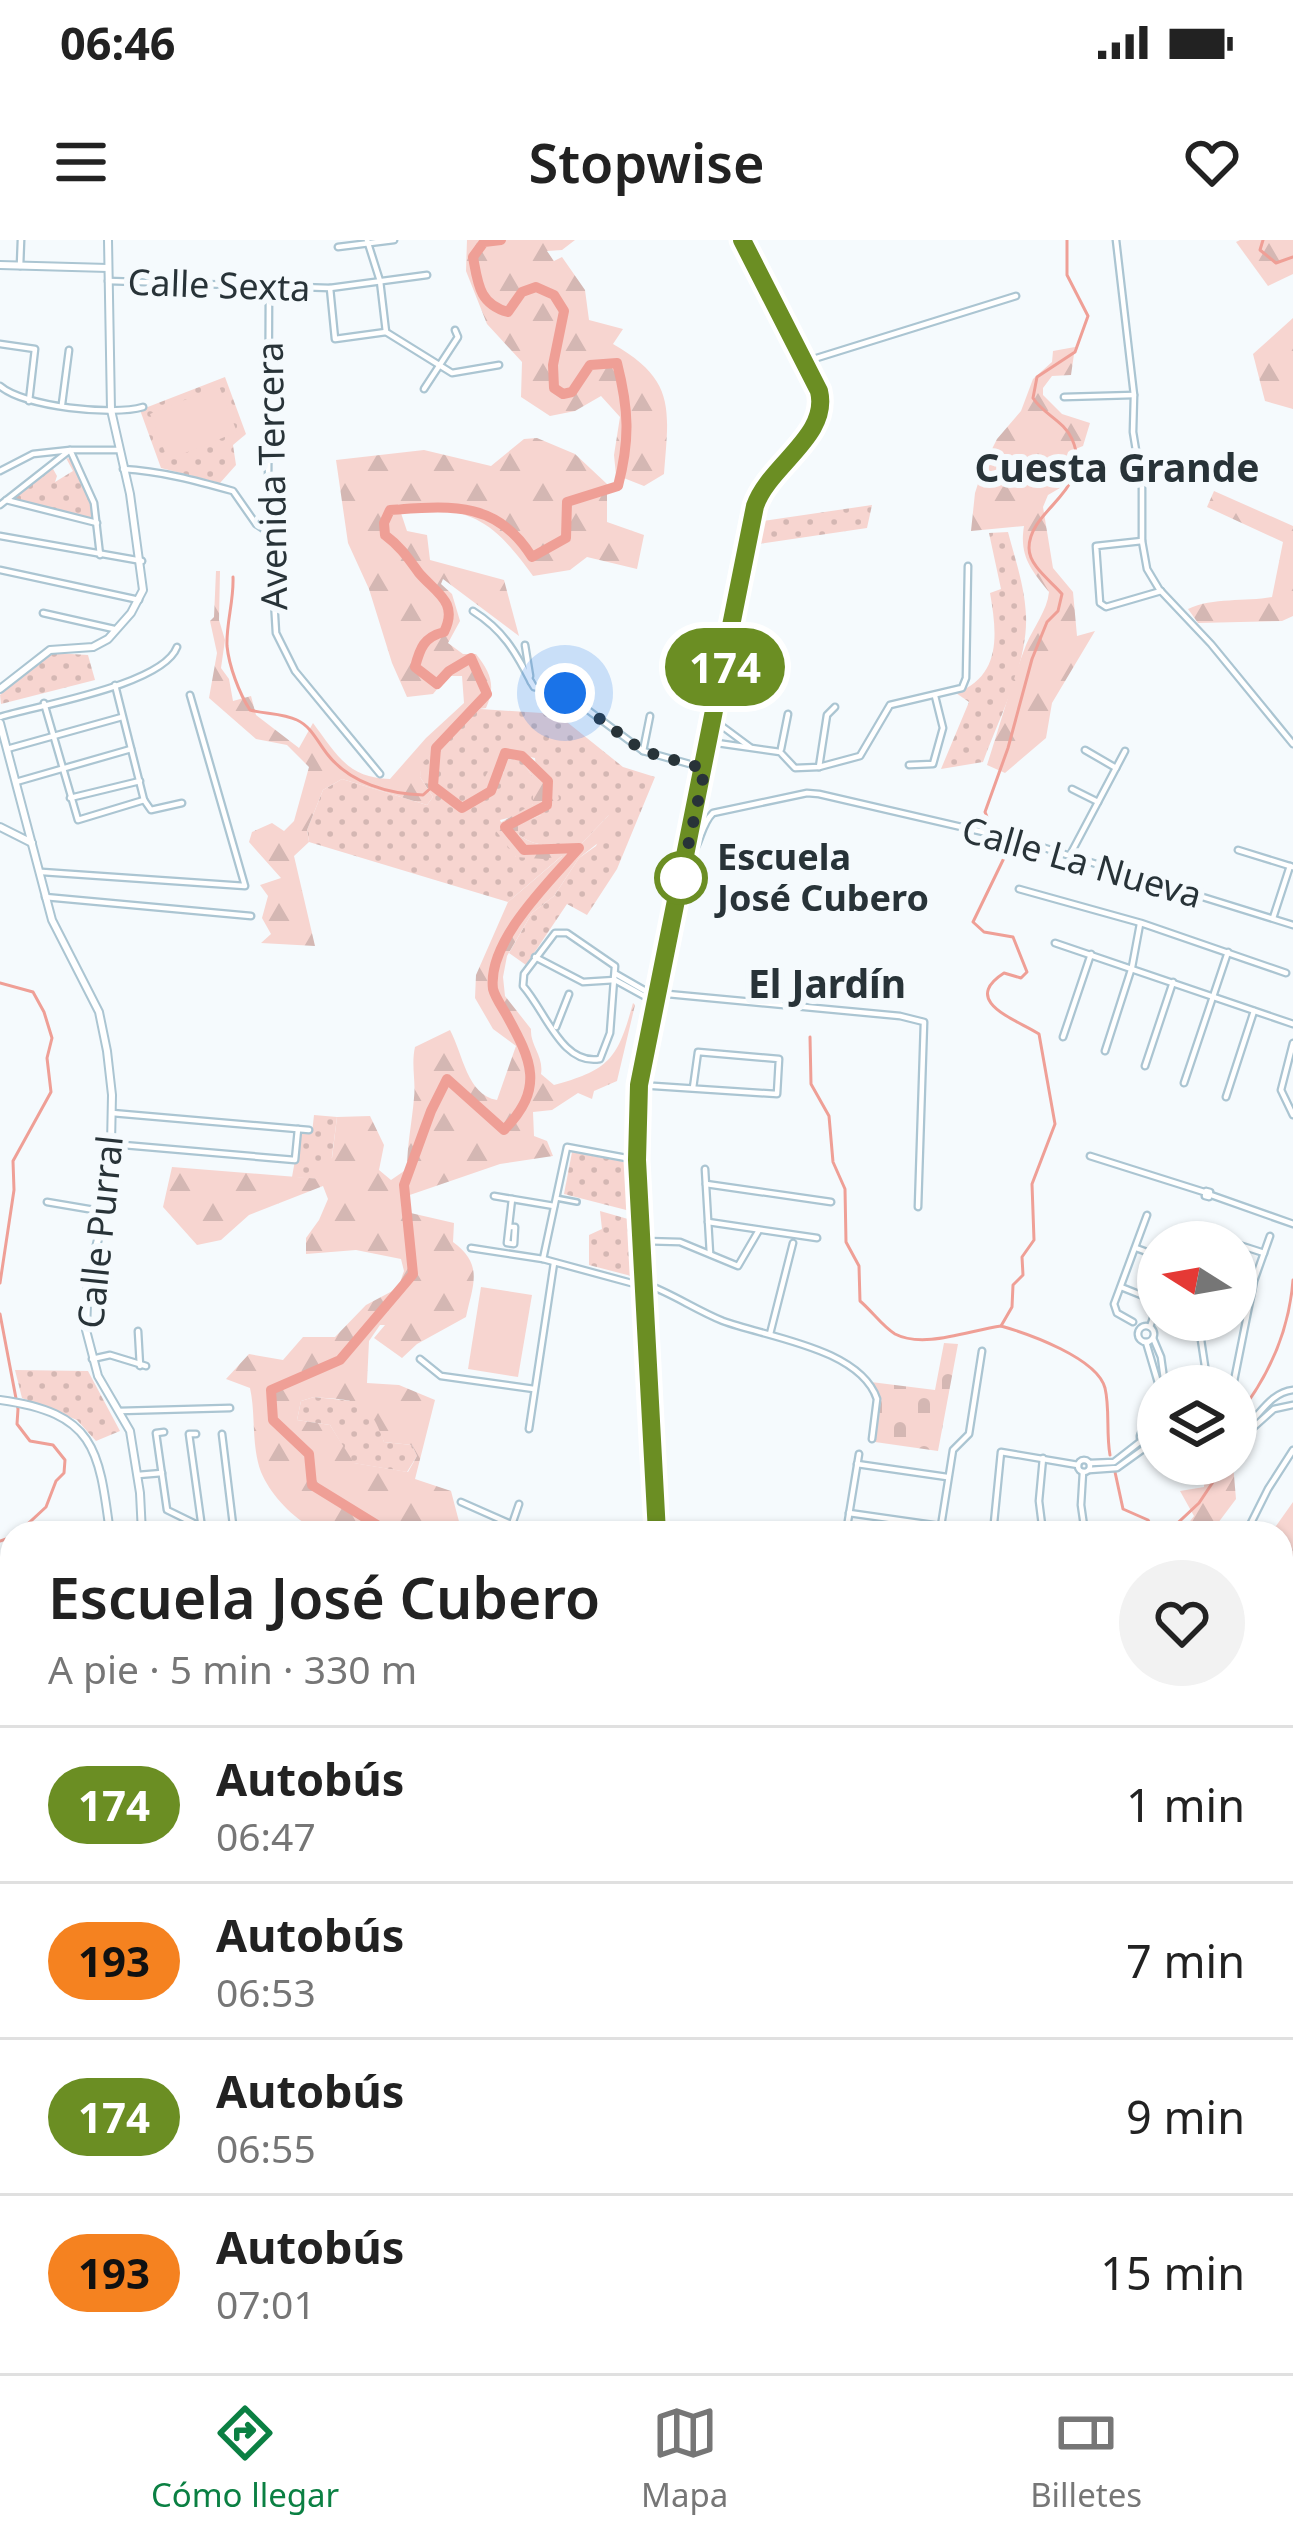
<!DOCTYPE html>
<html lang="es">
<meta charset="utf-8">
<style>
:root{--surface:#fff;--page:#f2f2f2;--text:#222;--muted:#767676;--line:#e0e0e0;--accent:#0b8043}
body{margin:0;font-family:"Noto Sans",sans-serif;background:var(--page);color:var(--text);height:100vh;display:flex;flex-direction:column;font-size:45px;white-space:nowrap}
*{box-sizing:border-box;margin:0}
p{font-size:39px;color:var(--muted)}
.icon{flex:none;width:66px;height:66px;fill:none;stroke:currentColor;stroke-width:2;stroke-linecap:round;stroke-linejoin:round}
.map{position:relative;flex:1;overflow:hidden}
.drawer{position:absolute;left:0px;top:1281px;width:1293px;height:852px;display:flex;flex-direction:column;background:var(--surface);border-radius:36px 36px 0 0;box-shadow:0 3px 9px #0004}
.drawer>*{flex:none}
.badge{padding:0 24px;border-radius:39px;font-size:42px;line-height:78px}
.needle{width:78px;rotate:281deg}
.buttons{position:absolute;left:1137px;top:981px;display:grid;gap:24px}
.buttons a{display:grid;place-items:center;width:120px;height:120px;border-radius:50%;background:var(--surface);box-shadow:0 3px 9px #0004;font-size:60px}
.you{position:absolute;width:60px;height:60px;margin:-30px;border:9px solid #fff;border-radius:50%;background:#1a73e8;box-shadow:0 0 0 18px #1a73e833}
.map>.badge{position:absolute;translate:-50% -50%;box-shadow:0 0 0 6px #fff}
.round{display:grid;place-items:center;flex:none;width:126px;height:126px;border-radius:63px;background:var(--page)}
.headline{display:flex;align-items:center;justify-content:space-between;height:204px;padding:0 48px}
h1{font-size:57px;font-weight:600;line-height:90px}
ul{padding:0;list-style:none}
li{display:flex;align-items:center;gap:36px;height:156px;padding:0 48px;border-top:3px solid var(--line)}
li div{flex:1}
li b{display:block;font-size:45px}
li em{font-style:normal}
li .badge{min-width:132px;font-weight:700;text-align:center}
.status{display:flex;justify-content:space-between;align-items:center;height:84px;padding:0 60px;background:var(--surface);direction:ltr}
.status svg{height:33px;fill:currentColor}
header{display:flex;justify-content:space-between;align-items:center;height:156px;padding:0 48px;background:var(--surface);font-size:54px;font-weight:600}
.tab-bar{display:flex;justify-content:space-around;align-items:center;height:168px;border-top:3px solid var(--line);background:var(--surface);font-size:33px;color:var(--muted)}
.tab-bar a{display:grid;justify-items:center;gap:6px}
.tab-bar .on{color:var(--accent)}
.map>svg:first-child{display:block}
.green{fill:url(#green-dots)}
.forest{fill:url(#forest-firs);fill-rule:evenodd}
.cemetery{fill:url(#cemetery-stones)}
.pitch{fill:#f7d5d0}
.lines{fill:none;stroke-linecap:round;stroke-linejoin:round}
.stream{stroke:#ef9f96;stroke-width:3}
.river{stroke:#ef9f96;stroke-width:10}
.pedestrian-casing{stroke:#abc5d2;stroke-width:8}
.minor-casing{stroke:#abc5d2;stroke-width:9}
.tertiary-casing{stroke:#abc5d2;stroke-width:10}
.secondary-casing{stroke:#abc5d2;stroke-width:10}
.pedestrian{stroke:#fff;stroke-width:3}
.minor{stroke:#fff;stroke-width:4.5}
.tertiary{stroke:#fff;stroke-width:6}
.secondary{stroke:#fff;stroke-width:6}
.line-casing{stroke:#fff;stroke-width:27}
.line{stroke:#6b8e23;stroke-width:18}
.walk{stroke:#283338;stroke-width:12;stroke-dasharray:0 21.6}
.stop-dot{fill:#fff;stroke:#6b8e23;stroke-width:6}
.labels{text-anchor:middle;stroke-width:12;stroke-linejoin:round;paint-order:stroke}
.street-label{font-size:36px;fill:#283338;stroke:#f5fafd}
.stop-label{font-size:36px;font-weight:bold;fill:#283338;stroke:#f5fafd;text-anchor:start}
.neighbourhood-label{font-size:39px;font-weight:bold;fill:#283338;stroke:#f5fafd}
</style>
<div class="status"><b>06:46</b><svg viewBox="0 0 49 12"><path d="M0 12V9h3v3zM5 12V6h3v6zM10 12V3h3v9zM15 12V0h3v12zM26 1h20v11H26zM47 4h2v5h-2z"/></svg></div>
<header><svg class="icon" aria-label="menu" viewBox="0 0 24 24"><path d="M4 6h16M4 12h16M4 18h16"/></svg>Stopwise<svg class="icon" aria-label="heart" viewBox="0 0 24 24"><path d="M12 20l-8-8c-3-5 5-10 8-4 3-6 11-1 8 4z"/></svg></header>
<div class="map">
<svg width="1293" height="2133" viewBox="0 0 1293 2133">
<defs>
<pattern id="green-dots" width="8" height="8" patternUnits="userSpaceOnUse" patternTransform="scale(3)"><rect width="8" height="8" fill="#f7d5d0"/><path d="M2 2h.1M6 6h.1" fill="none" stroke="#d4b7b3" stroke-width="1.8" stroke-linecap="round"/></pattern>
<pattern id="forest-firs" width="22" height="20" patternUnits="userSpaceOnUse" patternTransform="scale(3)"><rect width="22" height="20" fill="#f7d5d0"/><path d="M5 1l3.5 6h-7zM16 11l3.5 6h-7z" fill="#d4b7b3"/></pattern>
<pattern id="cemetery-stones" width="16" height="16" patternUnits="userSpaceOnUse" patternTransform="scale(3)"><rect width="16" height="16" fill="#f7d5d0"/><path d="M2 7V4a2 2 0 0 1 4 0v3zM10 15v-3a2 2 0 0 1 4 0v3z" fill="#d4b7b3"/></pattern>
</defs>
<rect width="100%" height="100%" fill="#f5fafd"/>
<g class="green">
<path d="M225,137L246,194L233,205L236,225L220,243L161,228L140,170Z"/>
<path d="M66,218L72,219L92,262L94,280L14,259L52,227L57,236L55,242L73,231Z"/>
<path d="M872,265L867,288L758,304L763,281Z"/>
<path d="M1008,292C1015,319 1025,347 1026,376C1028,423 999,478 983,522L941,529L969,462L956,453C1002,436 997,393 990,353L1001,349L989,293Z"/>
<path d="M54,413L88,415L95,440L1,464L0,455L11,443Z"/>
<path d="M480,469L557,474L623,527L655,537L617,629L587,675L567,664L526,725L509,713L532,673L554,656L579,618L596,606L609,575L582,603C559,605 537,610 518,594V584L541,575L535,518L499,511L503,534L507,519L521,520L533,537V564L520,575L500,580L516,617L564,614L508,662L309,602L307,590L323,550L342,539L427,565L433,557L420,537L421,523Z"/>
<path d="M314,875L337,877L329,940L292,937L300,892L312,893Z"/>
<path d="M572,912L630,923L634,972L564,954Z"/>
<path d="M600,971L635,981V1037L589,1025V995L602,989Z"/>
<path d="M15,1130L88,1131L120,1191L96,1201L77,1180L22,1158Z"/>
<path d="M314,1157L362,1162L375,1175L384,1202L412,1205L417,1216L407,1232L353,1223L330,1185L297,1180L301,1161Z"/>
</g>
<g class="forest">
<path d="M467,0H575L562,10L547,11L554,21L562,17L585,50L589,80L623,89L613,104C676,140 669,169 664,234L644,246L616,235L614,215L620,177L601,156L575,171L550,176L521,157L522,122L487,84L466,31Z"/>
<path d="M1240,0H1293V34L1268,46L1236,2Z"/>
<path d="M1293,78V169L1265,161L1253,114Z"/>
<path d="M1075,107L1071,135L1052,136L1043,148V155L1062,174L1090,183L1083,206L1068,212L1060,248L1048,255L1043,267L1053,328L1073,352L1077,396L1095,391L1052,463L1046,498L1005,533L987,525C1000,485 1011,444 1026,405C1034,386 1047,371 1049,352C1031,330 1019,316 1024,286L971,291L975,253L984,225L997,199L1021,171L1033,139L1052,122L1053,111Z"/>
<path d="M537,198L575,214L607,244V282L644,295L637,329L587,317L570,330L533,336C489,275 472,271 398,264L407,291L427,295L430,320L504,340L519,396L443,339L441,344L452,354L460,381L448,403L463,414H476C491,433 496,446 486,468L479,469L422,523L420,537L433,557L427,565L342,539L323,550L307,590L309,602L294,616L315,706L261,703L271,694L262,678L268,656L260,645L281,638L249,602L252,592L272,583L284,591L294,581L309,527L287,505L256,499L209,458L217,413L210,381L214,377L216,331H220L219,380L225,400L221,428L229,439L233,461L251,456L256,475L299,508L313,483C337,515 348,538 390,539L426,498L464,463L462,436H448L433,454L407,457L392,423L369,349L348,303L336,220L424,210L491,226L524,199Z"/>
<path d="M1214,251L1293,286V376L1282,381L1198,383L1188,369C1213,357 1245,362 1272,357L1283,302L1207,267Z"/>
<path d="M513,505L554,535L559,559L541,575L518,584V594C537,610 558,605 582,603L609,575L622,584L579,618L554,656L532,673L507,716L503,737L505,756L531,789C530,806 544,816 541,834L554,845C610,830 618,818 633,763L635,765L617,841L594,851L592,859L578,853L552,870L533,872L534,896L547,901L553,916L500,924L401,958L402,971L454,983L453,1002C484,1025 473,1044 466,1077L417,1104L402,1118L374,1098L385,1085H380L369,1101L367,1143L399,1145L435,1160L415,1239L451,1251L462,1293C433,1293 342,1299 320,1291C296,1282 271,1256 261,1232C251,1205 256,1175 250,1148L226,1139L249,1114L283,1120L303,1097H335L366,1065L398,1048L404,1031L401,1019L356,1010L306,1014V998L319,980L328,959L323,946L249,975L221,1000L197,1005L163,967L172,927L321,939L324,920L332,918L337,877L370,876L384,905L379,930L391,940L407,929C407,905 412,882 414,858C416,841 411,825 415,807L450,790C463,814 467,855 497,860L516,806L493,789L475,758L476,735L508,662L562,616L543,619L516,617L493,587L533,564V537L521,520L507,519L503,534L494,545L485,537L499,511ZM314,1157C358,1161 368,1157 384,1202L412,1205L417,1216L408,1232L354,1223L330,1185L297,1180L301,1161Z"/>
<path d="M1205,1224H1233L1236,1259L1212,1291L1181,1293L1194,1276L1180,1251L1204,1247Z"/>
<path d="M1293,1262V1428L1281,1424V1293H1257L1259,1286H1276Z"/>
<path d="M1281,1510L1293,1513V1785L1282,1800L1292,1808L1293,1831L1281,1827Z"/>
</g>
<path class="cemetery" d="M944,1103L958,1104L938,1211L875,1202L881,1160L871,1142L935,1150Z"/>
<g class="pitch">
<path d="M219,146L237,192L168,220L150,174Z"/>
<path d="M481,1047L532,1055L518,1137L468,1129Z"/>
</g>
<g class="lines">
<g class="stream">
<path d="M1067,0V35L1088,76L1075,112L1037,137L1033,158C1043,174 1064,181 1072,199C1095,251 1029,268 1029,308C1029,326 1051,341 1062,354L1058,371L1047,382L1032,419L1008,508L985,572L1004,618L973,682L984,692L1013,697L1027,732L1021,738L1004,733C959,762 1018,780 1039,794L1055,884L1032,944L1034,1000L1022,1017L1023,1035L1013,1045L1012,1067L1001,1086C1029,1094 1097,1118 1105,1148C1110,1169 1106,1193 1110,1215"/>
<path d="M1263,0L1260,10L1276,23L1293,17"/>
<path d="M233,337C234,361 226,383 227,406C229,426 239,453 250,470C265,474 283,473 297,480C312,487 318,503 328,515C350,543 389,554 423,555L433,546"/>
<path d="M0,743L33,752L44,772L52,798L47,818L51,852L13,921L14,950L0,1043"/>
<path d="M810,797L811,844L829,876L833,922L845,949L846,1002L859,1026L860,1061C871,1070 883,1087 895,1094C924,1109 970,1090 1001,1086"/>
<path d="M0,1074L18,1169L17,1184L30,1201L53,1205L65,1220L64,1233L56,1241L46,1267L18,1293"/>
<path d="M1236,1178C1268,1138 1289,1091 1293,1040"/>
<path d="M1115,1232L1123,1269L1148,1280L1155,1293"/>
<path d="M1167,1293L1199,1263L1225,1224"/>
<path d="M0,1301L12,1297"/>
</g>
<g class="river">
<path d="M375,1293L377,1285L312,1245L309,1214L273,1180L271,1150L340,1120L413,1034L404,945L431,871L447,839L504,890C545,848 532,821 506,774C502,767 495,757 493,749C487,701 550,641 579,608L524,610L505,587L547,565L548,541L522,516L505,513L491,551L462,568L433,546L436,508L487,454L471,418L449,431L437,444L415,427C420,408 424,397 444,392C459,362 436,353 419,333C408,318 401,307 385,295L384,283L390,270C450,266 497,260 532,317L566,298L567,262L618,246C630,200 629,170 617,123L590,125L572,152L563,154L554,148L553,125L564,71L554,55L536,47L522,52L508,72C479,64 478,44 473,17L484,2L501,0"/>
<path d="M1293,1354L1283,1363L1285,1372L1293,1374"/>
<path d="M1281,1550L1293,1548"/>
<path d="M1281,1589L1293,1591"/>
<path d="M1281,1738H1293"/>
<path d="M959,2121L964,2129L960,2133"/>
<path d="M587,2133L589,2121"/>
</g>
<g class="pedestrian-casing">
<path id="pedestrian" d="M556,958L577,962"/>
</g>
<g class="minor-casing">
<g id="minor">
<path d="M367,0L380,41L386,92"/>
<path d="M1116,0L1134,155L1133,192L1142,247V301L1147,329L1159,349L1211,404L1293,504"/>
<path d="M338,7L394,0"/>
<path d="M20,26L21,0"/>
<path d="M108,41L330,48L427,35"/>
<path d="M269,47L268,260L276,393L295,431L380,534"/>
<path d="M330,48L335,99L386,92L452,133L499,125"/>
<path d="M0,104L35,109L29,161"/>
<path d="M804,122L1016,56"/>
<path d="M0,146C24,167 113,176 143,167"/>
<path d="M424,149L458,97L455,90"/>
<path d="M1064,157L1134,155"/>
<path d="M62,164L69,110"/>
<path d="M123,229C161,231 197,241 233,251L256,284L268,292"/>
<path d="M0,231L33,214L70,210L94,263L100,315"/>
<path d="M6,260L97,283"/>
<path d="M0,265L70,210H117"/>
<path d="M0,296L142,321"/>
<path d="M1142,301L1096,306L1100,363L1106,367L1161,351"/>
<path d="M0,330L139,360"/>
<path d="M473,371C503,390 515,411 531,442"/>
<path d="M43,373L114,389"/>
<path d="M525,405L530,436"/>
<path d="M531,442L534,447L565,453L643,511L704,528"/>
<path d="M115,445L144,560"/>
<path d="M44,463L78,580L144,560"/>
<path d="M0,477C39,465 163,445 177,407"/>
<path d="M715,481L750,507"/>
<path d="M710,502L780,512L795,528L819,527L860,516L890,465L962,448L966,438L968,326"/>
<path d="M7,509L122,477"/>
<path d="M781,509L788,474"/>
<path d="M1085,510L1116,528"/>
<path d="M643,511L650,476"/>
<path d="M909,525L933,524L943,488L935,456"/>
<path d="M819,527L827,475L835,467"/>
<path d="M16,542L131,509"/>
<path d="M1072,549L1098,562"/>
<path d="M70,558L140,541"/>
<path d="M144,560L151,570L182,563"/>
<path d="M1238,610L1293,627"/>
<path d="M1070,615L1125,511"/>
<path d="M685,619C701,611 699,586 713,573L807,553L819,554L1022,601L1293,685"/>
<path d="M42,632L245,646L190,455"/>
<path d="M1019,649L1141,683L1286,733"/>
<path d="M45,657L251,676"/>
<path d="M1273,678L1290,626"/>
<path d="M555,693H567L615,726L610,793L600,819C562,826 546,772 523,746L524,734Z"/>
<path d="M1055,703L1293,784"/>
<path d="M535,717L583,742L615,740L655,762"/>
<path d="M616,734L656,757"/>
<path d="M657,753L900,776L924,782L918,967"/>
<path d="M556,787L569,754"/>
<path d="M1063,797L1091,714"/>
<path d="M1293,803L1281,850L1293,875"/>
<path d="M1105,811L1132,727L1140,684"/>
<path d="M1145,826L1173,742"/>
<path d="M1184,843L1228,712"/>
<path d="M639,845L777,854L779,819L698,812L693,848"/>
<path d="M1226,857L1254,771"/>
<path d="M112,873L309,890"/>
<path d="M112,904L295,920L298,889"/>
<path d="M1090,916L1204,952"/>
<path d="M705,929L710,1014"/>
<path d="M706,944L831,962"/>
<path d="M1206,951L1210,952L1209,957L1205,956Z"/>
<path d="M1211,955L1293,984"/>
<path d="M494,956L554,966"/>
<path d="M47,962L106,972"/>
<path d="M708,982L817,998"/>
<path d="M509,987H515L514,1004L507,1003L512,959"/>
<path d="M643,1001L680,1002L738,1026L759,990"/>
<path d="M1178,1002L1183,988L1228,1002"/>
<path d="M1236,1004L1264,1013"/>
<path d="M471,1008L543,1019L646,1047"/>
<path d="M1136,1008L1158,1016"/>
<path d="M543,1019L567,907L637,920"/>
<path d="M646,1044C673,1054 696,1070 723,1081C766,1097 860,1108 877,1159L872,1199"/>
<path d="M1121,1047L1151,1059"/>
<path d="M1198,1080L1208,1146"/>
<path d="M1133,1082L1117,1073L1114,1064L1147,975"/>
<circle cx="1146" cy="1094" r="8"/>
<path d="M1150,1087L1158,1063"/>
<path d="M138,1091L140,1126"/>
<path d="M770,1094L793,1003"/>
<path d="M1153,1098L1161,1117L1165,1146"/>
<path d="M1146,1102L1159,1146"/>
<path d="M92,1119L110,1115L146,1126"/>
<path d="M420,1119L441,1136L534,1149"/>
<path d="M1233,1146L1254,1041L1270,996"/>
<path d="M119,1171L230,1168"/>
<path d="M1150,1187L1158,1158"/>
<path d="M529,1189L554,1023"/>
<circle cx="1148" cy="1197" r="8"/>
<path d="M164,1192L156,1193L167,1270L214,1293"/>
<path d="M196,1194H189L202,1288"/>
<path d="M222,1194L234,1293"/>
<path d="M1236,1195C1258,1181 1267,1153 1293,1150"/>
<path d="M1236,1203L1274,1169L1293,1165"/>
<path d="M1043,1218L1039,1261L1043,1293"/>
<circle cx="1084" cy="1226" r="6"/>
<path d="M1090,1223L1114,1222L1141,1201"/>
<path d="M857,1224L947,1237"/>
<path d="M1089,1230L1117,1228L1149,1205"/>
<path d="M1083,1232L1081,1265L1085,1293"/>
<path d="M138,1235L162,1233"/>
<path d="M461,1262L531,1293"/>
<path d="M849,1273L954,1288"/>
<path d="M941,1286L953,1210L969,1194L982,1111"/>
<path d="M994,1288L1018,1293"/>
<path d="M509,1293L519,1264"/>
<path d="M846,1293L859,1214"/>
<path d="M993,1293L1001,1212L1078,1225"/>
<path d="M1246,1293L1268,1249L1293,1210"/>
<path d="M0,1511L12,1515"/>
<path d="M0,1537L12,1540"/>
<path d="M0,1679L12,1681"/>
<path d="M0,1713L12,1714"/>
<path d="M0,1746L12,1747"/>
<path d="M1281,2009L1293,2010"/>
<path d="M1281,2017L1293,2018"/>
<path d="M1289,2077L1293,2076"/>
<path d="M0,2078L12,2081"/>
<path d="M79,2121V2133"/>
<path d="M771,2121V2133"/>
<path d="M674,2126L706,2133"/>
<path d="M130,2133L133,2121"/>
<path d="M170,2133L173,2121"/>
<path d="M216,2133L220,2121"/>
<path d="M331,2133L334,2123"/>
<path d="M402,2133L404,2121"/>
<path d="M444,2133L447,2121"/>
<path d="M487,2133L489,2121"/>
<path d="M527,2133L529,2121"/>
<path d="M549,2133L560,2121"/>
<path d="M633,2133L635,2121"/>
<path d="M673,2133L675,2121"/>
</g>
</g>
<g class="tertiary-casing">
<g id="tertiary">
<path d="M0,25L108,28"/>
<path d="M0,449L50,410L93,407L108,399L131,373L143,350L130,254L111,170L108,0"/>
<path d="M0,483L52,680L99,772L107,811L112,855L110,953L88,1038L86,1090L98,1136L130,1191L140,1253L142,1293"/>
<path d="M0,587L32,603"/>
<path d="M0,1160C95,1173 99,1209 110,1293"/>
<path d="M31,2121L32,2133"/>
</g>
</g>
<g class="secondary-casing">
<g id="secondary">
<path d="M657,1293L637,920L639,845L756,266C769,225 830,197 819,151L742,0"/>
<path d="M1281,1899L1293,1885"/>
<path d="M817,2121L818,2133"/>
<path d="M1241,2121L1244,2133"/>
</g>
</g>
<use href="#pedestrian" class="pedestrian"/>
<use href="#minor" class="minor"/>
<use href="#tertiary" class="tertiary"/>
<use href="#secondary" class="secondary"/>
</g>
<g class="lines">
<g class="line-casing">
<path id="line" d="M657,1293L637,920L639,845L755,266C769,225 830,196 819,151L742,0"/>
</g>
<use href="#line" class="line"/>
<path class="walk" d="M565,453L643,511L705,529L681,638"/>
</g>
<circle class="stop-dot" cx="681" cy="638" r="24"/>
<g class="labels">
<g class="street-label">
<text transform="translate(219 45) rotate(2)" y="13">Calle Sexta</text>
<text transform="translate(272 236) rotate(-91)" y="13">Avenida Tercera</text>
<text transform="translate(1082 622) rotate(16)" y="13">Calle La Nueva</text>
<text transform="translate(100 992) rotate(-84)" y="13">Calle Purral</text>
</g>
<g class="stop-label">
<text x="717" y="630">Escuela<tspan x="717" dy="41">José Cubero</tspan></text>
</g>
<g class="neighbourhood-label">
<text x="1117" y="242">Cuesta Grande</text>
<text x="827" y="758">El Jardín</text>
</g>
</g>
</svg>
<div class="buttons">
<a><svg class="needle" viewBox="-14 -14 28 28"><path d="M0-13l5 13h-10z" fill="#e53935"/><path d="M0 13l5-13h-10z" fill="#767676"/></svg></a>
<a><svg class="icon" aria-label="layers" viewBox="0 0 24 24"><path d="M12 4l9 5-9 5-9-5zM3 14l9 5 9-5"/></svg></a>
</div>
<div class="you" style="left:565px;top:453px"></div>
<b class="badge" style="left:725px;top:427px;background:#6b8e23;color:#fff">174</b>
<section class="drawer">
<div class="headline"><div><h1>Escuela José Cubero</h1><p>A pie · 5 min · 330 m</p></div><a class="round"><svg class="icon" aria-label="heart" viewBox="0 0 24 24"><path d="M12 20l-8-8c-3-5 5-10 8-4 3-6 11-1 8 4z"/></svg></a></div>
<ul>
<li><span class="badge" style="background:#6b8e23;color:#fff">174</span><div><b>Autobús</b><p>06:47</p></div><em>1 min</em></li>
<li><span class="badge" style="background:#f58220;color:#111">193</span><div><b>Autobús</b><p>06:53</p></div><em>7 min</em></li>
<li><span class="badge" style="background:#6b8e23;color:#fff">174</span><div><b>Autobús</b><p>06:55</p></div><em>9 min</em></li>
<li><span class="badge" style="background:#f58220;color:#111">193</span><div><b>Autobús</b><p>07:01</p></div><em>15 min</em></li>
</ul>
</section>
</div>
<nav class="tab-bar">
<a class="on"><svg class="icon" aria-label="directions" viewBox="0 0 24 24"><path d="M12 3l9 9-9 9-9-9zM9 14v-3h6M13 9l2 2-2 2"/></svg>Cómo llegar</a>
<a><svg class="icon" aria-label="map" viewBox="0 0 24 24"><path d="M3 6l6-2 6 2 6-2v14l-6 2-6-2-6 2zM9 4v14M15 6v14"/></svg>Mapa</a>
<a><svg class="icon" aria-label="tickets" viewBox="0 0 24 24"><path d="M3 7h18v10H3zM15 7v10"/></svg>Billetes</a>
</nav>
